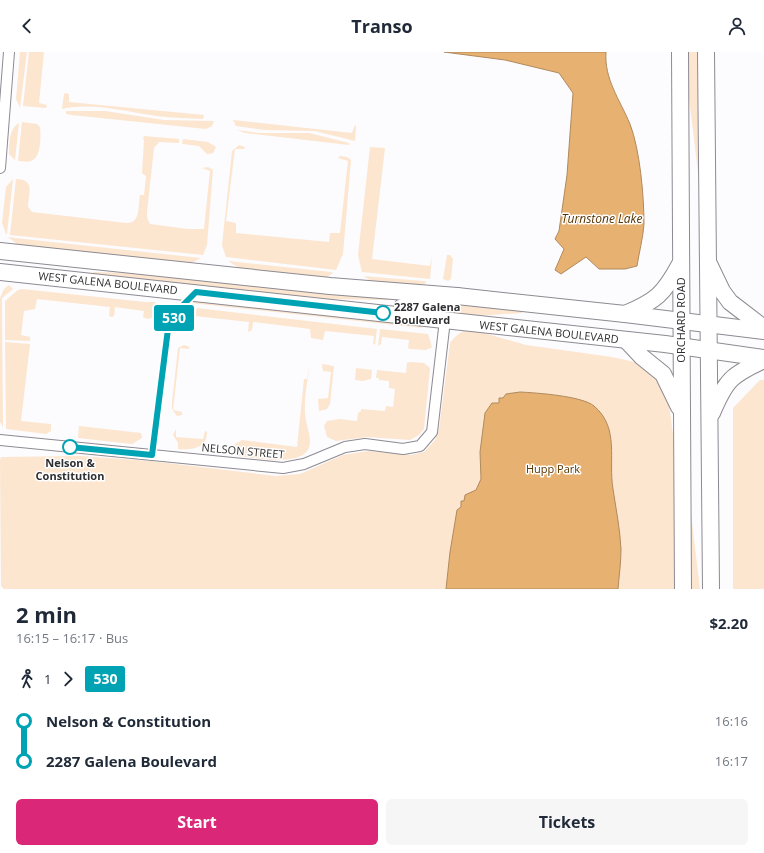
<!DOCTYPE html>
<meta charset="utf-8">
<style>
:root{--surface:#fff;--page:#f6f6f7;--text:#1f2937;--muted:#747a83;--accent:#db2777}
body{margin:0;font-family:"Open Sans",sans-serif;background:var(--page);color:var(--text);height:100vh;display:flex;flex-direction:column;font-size:15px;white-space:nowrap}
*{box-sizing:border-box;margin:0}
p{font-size:13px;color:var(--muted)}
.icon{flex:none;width:22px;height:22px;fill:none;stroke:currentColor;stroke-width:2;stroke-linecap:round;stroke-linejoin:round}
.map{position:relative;height:537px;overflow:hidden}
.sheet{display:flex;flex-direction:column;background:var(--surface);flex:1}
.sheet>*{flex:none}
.badge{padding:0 8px;border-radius:3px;font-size:14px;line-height:26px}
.map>.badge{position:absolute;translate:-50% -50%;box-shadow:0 0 0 2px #fff}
.legs{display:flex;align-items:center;gap:6px;height:44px;padding:0 16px;font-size:13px}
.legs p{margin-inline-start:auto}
.overview{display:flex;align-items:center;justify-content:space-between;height:68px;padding:0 16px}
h1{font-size:22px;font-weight:700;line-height:30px}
.primary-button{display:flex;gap:8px;margin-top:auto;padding:8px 16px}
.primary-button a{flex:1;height:46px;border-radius:6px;background:var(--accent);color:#fff;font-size:16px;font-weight:700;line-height:46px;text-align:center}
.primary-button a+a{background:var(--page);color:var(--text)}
ul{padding:0 16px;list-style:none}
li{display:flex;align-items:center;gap:14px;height:40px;font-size:15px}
li i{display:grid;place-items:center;width:6px;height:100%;margin:0 5px;background:currentColor}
li i::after{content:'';width:10px;height:10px;margin:-5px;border:3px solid;border-radius:50%;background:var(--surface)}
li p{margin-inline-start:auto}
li:first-child i{background:linear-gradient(#0000 50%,currentColor 0)}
li:last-child i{background:linear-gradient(currentColor 50%,#0000 0)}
header{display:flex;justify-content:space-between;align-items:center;height:52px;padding:0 16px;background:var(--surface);font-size:18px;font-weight:700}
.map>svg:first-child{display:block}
.green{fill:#fce6cf}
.water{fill:#e7b171;stroke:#b08a5e}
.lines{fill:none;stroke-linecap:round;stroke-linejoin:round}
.minor-casing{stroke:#8d8a92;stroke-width:12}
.primary-casing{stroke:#8d8a92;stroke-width:18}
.minor{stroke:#fff;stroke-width:10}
.primary{stroke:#fff;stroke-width:16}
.line-1-casing{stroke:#fff;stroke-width:9}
.line-1{stroke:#00a3b4;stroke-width:6}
.stop-1-dot{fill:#fff;stroke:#00a3b4;stroke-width:2}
.labels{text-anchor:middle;stroke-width:3;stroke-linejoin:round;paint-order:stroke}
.street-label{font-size:11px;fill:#2f2e31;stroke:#fff}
.stop-label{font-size:11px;font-weight:bold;fill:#2f2e31;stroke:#fff;text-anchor:start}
.park-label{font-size:11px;fill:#583500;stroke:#fff}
.water-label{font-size:12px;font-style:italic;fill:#563300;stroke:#fff}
</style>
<header><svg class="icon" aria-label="back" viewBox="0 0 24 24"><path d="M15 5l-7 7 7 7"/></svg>Transo<svg class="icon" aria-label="person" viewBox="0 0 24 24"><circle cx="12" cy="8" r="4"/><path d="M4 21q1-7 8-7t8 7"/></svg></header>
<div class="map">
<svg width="764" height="537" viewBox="0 0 764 537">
<rect width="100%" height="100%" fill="#fcfbfe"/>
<g class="green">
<path d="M20,0H27L20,56L16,47Z"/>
<path d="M29,0H44L39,51L47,53L46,56L23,54Z"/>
<path d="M686,0H700L701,129H699L686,21Z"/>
<path d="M66,41L69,42V50L204,63L203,67C188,66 172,66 157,64C126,60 93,50 62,57L64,42Z"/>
<path d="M66,59H105L164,68L214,69L212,74L206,77L72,63L66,62Z"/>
<path d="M233,68L352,81L355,73L356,75L355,89L315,79L265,78L236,74Z"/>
<path d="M22,70L37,72L40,75C41,83 41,104 33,108C29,111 22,109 18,109Z"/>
<path d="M19,71L15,108L9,102C9,91 9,77 19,71Z"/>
<path d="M237,78L259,81H309L349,91V93L245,81Z"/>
<path d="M144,84L179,87V91L159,90L154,96L147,160V166L150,172L188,177H204L210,119L202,116L208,115L213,118L207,193L203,203L10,183L16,127C35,128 29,139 28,155L32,160L126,171C141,172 138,153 140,143H144L146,124L142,121L144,88L143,87Z"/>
<path d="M183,87L208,90L216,95L213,101L207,102L199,94L182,92Z"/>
<path d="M239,93L245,95L244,97H235L226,169L236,171V181L329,190L330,181H340L348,109L338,106L340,104L347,105L351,108L343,202L336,218L226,205L222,193L232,99Z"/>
<path d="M370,95L385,96L372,207L430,214L432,204L430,227L362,220L358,203Z"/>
<path d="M13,127L7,182H6L2,171L6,135Z"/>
<path d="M8,185L15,186L201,206L191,211L22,194L17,192Z"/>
<path d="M447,203H450L453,207L451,227L448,229L443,227Z"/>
<path d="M228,209L331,220L333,221L326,226L241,217Z"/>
<path d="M93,220L169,222L390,245L389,248L315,247L93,224Z"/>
<path d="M364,224L423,229L427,230L421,234L372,230Z"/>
<path d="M9,233L13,237L2,246L3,375L0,370V246L4,237Z"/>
<path d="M22,237L145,250H155L159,260L155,265L147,267L143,265L144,259L115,255L114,264L112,265L109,264L110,255L37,247L35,257L24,259L21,283L30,285V289L5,288V249L18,238Z"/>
<path d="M199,249L418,273L423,276L191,251Z"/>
<path d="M460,251L522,258V261L474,264L444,260Z"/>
<path d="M197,256L377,277L375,293L373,291L374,284L325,279L323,288L311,286L310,277L253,270L252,278L248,280L249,270L195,264Z"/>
<path d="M380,277L428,282L432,295L426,298L410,297L408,296L409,288L382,285L381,292L378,294Z"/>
<path d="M470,277L526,293L612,305L639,311L657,324L668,345L674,390L676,537H4L1,534L0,408L1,405L80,404L150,409L276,424L300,422L343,403L368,399L411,403L424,400L435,388L439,377L450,291C455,284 461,279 470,277Z"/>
<path d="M5,290L30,292L21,369L51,372V379L46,382L6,377Z"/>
<path d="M184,293L190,295L188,297L180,296L173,358L182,360V363L177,364L172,357V350L178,296Z"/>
<path d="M410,310L424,311L430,316L424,377L419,383L410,388L367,385L336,389L327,385L324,374L327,369L339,367L357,369L358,361L361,359V357L385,359L386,354L393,355L395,337L389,336V329L379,328V326H376L377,318L406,321L407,311Z"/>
<path d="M310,311C308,327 304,344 305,360C305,370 310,380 310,390C309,418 254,405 237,404L233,401L234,393L242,388L297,395L304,327H307Z"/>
<path d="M322,312L334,314L330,352L327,357L319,359L318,347L328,346L331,320L323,319Z"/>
<path d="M356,316L372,318L371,327L363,329L355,328Z"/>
<path d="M760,328H764V537H733V356Z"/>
<path d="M79,374L141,381L142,386L132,392L78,386Z"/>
<path d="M176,377V385L203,387L205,379L207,380C207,397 191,398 178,397V391L173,383Z"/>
<path d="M688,462H691L700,537H689Z"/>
</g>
<g class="water">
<path d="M444,0H606C604,27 620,48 630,72C640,98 644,144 644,172C643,186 639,201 637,214L625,217H599L586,205L561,222L555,218L564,197L555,187L559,179L567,123L573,41L559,21L505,8Z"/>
<path d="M520,340C538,341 582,344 594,354C620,376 608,408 613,437C616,457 620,477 621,497C621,511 619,524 618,537H446L450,500L457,458L461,455V449H464L465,443L476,438L481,427L480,400L484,369L485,361L492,351H499V346H503L506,342Z"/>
</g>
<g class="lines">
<g class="minor-casing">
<g id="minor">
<path d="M0,116L9,0"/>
<path d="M0,388L283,416L304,412L345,395L365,392L403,397L420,394L432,380L445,268"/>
</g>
</g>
<g class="primary-casing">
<g id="primary">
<path d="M680,0L683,537"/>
<path d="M706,0L711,537"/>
<path d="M0,199L330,234L457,244L625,262L764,279"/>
<path d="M709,212L722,239L730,250L764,276"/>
<path d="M0,220L665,292L764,306"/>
<path d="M402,255L407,254C428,255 440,259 457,244"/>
<path d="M625,262C656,249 664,242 680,212"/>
<path d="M626,288L642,305L663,322L679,355"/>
<path d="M712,361C726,328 731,323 764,308"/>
</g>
</g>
<use href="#minor" class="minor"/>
<use href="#primary" class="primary"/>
</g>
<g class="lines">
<g class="line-1-casing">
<path id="line-1" d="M70,395L152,403L168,277L181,255L196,240L383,261"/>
</g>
<use href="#line-1" class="line-1"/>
</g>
<g class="stop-1-dot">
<circle cx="383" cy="261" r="7"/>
<circle cx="70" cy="395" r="7"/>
</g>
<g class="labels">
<g class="street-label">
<text transform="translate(108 231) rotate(6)" y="4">WEST GALENA BOULEVARD</text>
<text transform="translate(681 268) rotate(-90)" y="4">ORCHARD ROAD</text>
<text transform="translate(549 280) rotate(6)" y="4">WEST GALENA BOULEVARD</text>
<text transform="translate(243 399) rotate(5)" y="4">NELSON STREET</text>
</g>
<g class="stop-label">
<text x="394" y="259">2287 Galena<tspan x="394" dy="13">Boulevard</tspan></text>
<text x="70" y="415" text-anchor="middle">Nelson &amp;<tspan x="70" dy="13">Constitution</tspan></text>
</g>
<g class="park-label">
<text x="553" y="421">Hupp Park</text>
</g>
<g class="water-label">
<text x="602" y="171">Turnstone Lake</text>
</g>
</g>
</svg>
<b class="badge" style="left:174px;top:266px;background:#00a3b4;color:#fff">530</b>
</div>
<section class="sheet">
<div class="overview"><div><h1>2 min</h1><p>16:15 – 16:17 · Bus</p></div><b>$2.20</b></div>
<div class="legs"><svg class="icon" aria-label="walk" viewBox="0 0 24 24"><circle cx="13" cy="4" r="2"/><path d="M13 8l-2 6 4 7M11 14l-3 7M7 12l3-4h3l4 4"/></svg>1<svg class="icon" aria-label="forward" viewBox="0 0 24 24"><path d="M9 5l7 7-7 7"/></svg><b class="badge" style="background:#00a3b4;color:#fff">530</b></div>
<ul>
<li><i style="color:#00a3b4"></i><b>Nelson &amp; Constitution</b><p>16:16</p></li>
<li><i style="color:#00a3b4"></i><b>2287 Galena Boulevard</b><p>16:17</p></li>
</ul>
<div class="primary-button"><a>Start</a><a>Tickets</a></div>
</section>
